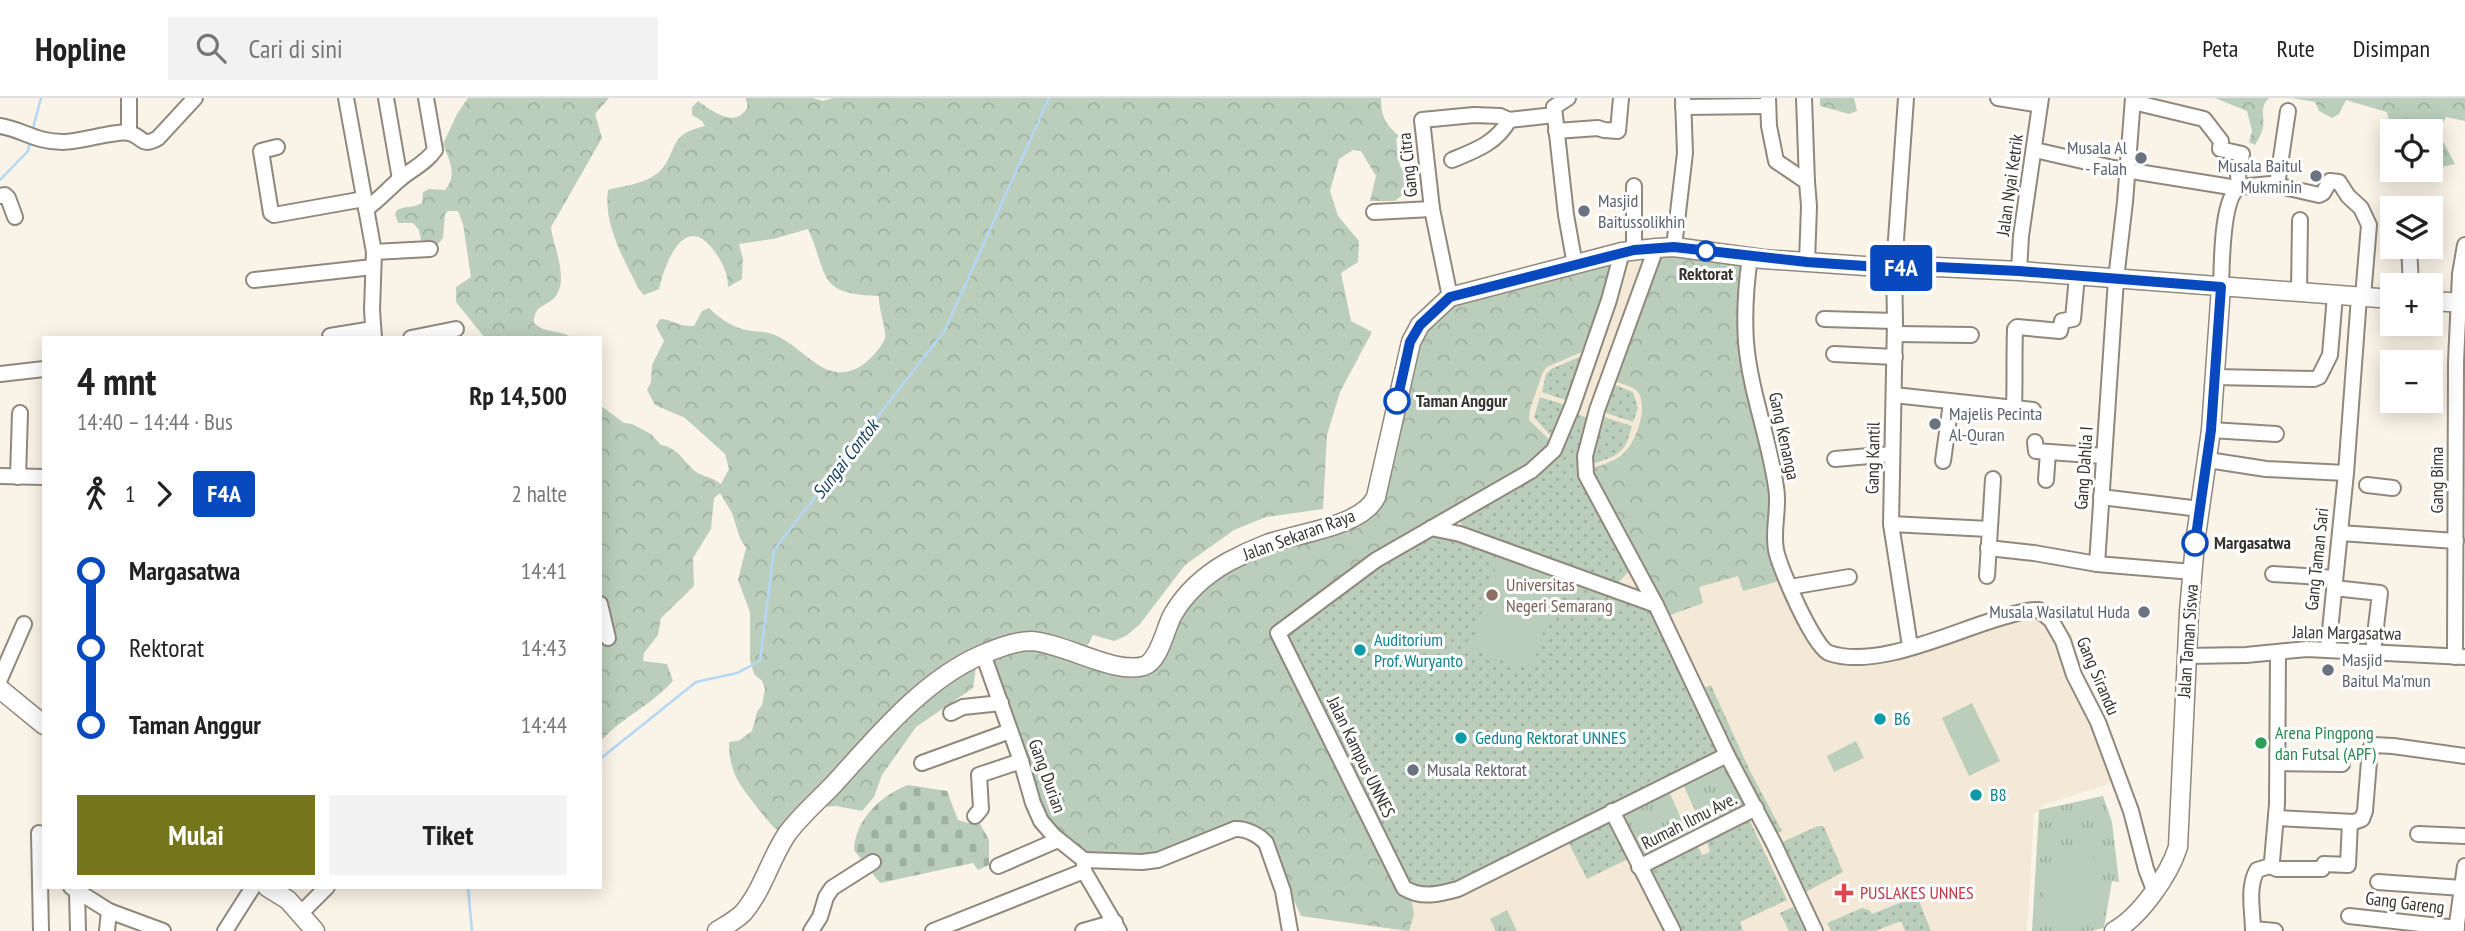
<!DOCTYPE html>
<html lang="id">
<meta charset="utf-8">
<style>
:root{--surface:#fff;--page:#f2f2f2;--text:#222;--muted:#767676;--line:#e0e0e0;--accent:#75751b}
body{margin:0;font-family:"PT Sans Narrow",sans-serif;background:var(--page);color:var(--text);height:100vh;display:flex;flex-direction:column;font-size:26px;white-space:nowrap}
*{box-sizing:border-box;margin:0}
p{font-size:23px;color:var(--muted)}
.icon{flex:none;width:38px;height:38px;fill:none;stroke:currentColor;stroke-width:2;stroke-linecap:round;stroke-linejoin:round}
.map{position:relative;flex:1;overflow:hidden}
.sheet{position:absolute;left:42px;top:238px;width:560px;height:553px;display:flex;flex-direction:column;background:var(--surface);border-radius:0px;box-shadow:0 4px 18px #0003}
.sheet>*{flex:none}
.badge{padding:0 14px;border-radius:5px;font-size:24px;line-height:46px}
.fabs{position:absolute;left:2380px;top:21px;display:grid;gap:14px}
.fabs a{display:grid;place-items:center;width:63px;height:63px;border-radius:0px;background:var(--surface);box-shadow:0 4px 18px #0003;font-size:35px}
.map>.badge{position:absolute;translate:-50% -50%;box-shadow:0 0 0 4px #fff}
.legs{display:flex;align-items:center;gap:10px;height:77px;padding:0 35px;font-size:23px}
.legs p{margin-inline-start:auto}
.head{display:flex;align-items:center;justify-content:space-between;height:119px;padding:0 35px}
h1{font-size:38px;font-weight:600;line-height:52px}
.cta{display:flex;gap:14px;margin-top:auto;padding:14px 35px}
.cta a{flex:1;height:80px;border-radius:0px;background:var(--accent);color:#fff;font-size:28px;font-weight:600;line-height:80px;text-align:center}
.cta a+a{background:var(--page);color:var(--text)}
ul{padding:0 35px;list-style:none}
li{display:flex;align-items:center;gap:24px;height:77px;font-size:26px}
li i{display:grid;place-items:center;width:10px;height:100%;margin:0 9px;background:currentColor}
li i::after{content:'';width:18px;height:18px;margin:-9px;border:5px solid;border-radius:50%;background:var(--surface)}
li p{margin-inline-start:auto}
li:first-child i{background:linear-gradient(#0000 50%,currentColor 0)}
li:last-child i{background:linear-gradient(currentColor 50%,#0000 0)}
header{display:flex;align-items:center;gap:42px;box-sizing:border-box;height:98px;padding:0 35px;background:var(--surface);border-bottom:2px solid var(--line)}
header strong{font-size:33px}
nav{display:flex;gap:38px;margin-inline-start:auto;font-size:24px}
.search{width:490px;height:63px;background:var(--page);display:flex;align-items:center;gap:18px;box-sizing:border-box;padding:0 24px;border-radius:0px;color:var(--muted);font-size:26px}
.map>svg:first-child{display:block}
.built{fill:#f4e9d6}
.grass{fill:url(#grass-dots)}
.forest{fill:url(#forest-crowns)}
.cemetery{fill:url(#cemetery-stones)}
.park{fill:url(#park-tufts)}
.garden{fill:#bbcebb}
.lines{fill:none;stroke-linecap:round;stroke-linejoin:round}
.stream{stroke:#b3d7f5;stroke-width:2.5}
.minor-casing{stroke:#8f887d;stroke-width:18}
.major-casing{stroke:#8f887d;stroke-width:21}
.minor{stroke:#fff;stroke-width:14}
.major{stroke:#fff;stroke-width:18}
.line-1-casing{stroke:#fff;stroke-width:16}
.line-1{stroke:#0849c0;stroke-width:10}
.worship-dot{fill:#6b7280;stroke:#fff;stroke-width:2.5}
.stop-1-dot{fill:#fff;stroke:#0849c0;stroke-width:3.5}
.education-dot{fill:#8d6e63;stroke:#fff;stroke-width:2.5}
.culture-dot{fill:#0f9aa8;stroke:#fff;stroke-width:2.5}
.leisure-dot{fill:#2e9e5b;stroke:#fff;stroke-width:2.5}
.health-dot{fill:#e0444e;stroke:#fff;stroke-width:2.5}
.labels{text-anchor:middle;stroke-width:6;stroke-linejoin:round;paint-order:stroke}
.worship-label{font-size:18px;fill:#5b616d;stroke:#fff;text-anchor:start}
.street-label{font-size:18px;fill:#36332f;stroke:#fff}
.stop-label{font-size:18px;font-weight:bold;fill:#36332f;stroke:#fff;text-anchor:start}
.education-label{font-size:18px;fill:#785e54;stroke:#fff;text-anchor:start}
.culture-label{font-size:18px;fill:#0d838f;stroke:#fff;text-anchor:start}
.leisure-label{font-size:18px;fill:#27864d;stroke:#fff;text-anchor:start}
.health-label{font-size:18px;fill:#be3a42;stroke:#fff;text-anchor:start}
.water-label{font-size:19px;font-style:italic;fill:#113c5a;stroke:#fff}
</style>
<header>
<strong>Hopline</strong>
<div class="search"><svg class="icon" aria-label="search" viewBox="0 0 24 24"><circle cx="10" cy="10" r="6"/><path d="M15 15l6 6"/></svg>Cari di sini</div>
<nav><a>Peta</a><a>Rute</a><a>Disimpan</a></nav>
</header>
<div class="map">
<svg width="2465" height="833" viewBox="0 0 2465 833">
<defs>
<pattern id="grass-dots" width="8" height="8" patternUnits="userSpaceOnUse" patternTransform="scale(1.75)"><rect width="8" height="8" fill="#bbcebb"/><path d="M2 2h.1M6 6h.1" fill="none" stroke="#a1b1a1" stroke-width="1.8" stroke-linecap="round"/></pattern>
<pattern id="forest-crowns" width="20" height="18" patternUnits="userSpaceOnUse" patternTransform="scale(1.75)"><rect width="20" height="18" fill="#bbcebb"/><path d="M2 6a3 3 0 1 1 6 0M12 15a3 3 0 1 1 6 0" fill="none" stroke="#a1b1a1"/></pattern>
<pattern id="cemetery-stones" width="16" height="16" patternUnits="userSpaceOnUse" patternTransform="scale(1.75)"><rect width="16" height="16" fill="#bbcebb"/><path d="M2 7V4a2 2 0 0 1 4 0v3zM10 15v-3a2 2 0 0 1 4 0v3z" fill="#a1b1a1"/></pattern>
<pattern id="park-tufts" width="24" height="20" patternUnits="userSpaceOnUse" patternTransform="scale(1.75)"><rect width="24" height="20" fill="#bbcebb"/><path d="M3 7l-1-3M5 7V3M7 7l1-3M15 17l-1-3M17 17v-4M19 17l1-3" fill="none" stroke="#a1b1a1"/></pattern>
</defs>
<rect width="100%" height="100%" fill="#faf3e7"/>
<path class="built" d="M1674,153L1771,445L1813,546L1844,561L2037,512L2052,525L2112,685L2046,706L2034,716L2027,833H1389V831L1301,818L1263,734L1239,723L1154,758L1086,754L1018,646L991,556L1129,573L1358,421L1617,158Z"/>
<g class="grass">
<path d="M1589,255L1571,304L1542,294L1546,276L1551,271Z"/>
<path d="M1610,285L1633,294L1638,310L1633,324L1600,313Z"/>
<path d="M1540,299L1569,308L1555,343L1534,319Z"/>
<path d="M1574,315L1591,321L1582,358L1633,469L1614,489L1462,435L1460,414L1528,377Z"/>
<path d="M1598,317L1632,328C1624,360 1616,357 1587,368Z"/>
<path d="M1431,432L1655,508L1723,655L1457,789L1412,791L1338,641L1283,535Z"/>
<path d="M1711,587L1750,673L1782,733L1776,736L1702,591Z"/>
<path d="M1611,717L1632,759L1587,781L1566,740Z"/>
<path d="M1748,719L1787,802L1740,824L1743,833H1676L1644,773L1693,745L1698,748L1702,757L1710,754L1707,744V738Z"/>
<path d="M1818,728H1823L1825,731L1843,774L1802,796L1780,745Z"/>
<path d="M1917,798L1931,833H1905L1901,823L1875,833H1831L1827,825L1862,810L1869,812L1872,816Z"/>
<path d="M1793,809L1805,833H1789L1780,815Z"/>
</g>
<g class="forest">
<path d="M468,0H609L595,16L602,40L551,129C553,148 568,178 557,196C549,210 534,204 534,225C544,236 561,231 572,240H485L456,204V189L471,179L463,126L458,113H448L445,116L443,140L438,146L421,142L419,132L413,125H398L395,116L397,112C405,108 413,110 422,105L423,94L429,91L445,92C458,77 449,62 443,46L457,16Z"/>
<path d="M745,0H812L823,3L833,0H1381C1381,18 1385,26 1399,38L1396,41L1400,68L1415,87L1395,103H1370L1376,78L1361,53L1353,52L1339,61L1330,93L1338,118L1359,143L1358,164L1341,175L1351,223L1372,234L1340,294L1327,337L1323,411L1266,419L1234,432L1185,467L1140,526L1126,538L1114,543L1093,537L1087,548L1039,534L1017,535L979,548L973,590L916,629L882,677L874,699L862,713L836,708L804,711L778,733C769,725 764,718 756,708C739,686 729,674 729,644L738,643L752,633L757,614L762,607L765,591L762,583L754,576L750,562V514L738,482L746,450L740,440L732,415L720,395L714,400L711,431L693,460L694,488L661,520L658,537L644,555L643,563L667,566L673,583C650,608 621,620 600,644V307L624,325L632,326L651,336L661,347C677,349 684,364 696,374C703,379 711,378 721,386L729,371L725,356L685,320L655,307L647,292L651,284L652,267L664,243L656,228L660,221C672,221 678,229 694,228L702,213L709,210C719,220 732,229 746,232C756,234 768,233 777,238C807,252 826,289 861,268C869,263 882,249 885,240C887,233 878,210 879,198C815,196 829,177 808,131L773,141L739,146L743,161L742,181L728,189C728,175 723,166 715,154C685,111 665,165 659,191L644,197L638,190C624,161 603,126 608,92C626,87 646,86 660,73C671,63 672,44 684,36C690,32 698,30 705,28L702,23L692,17V9L698,3C709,11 731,28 743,15C749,10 748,6 745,0Z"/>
<path d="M1820,0H1854L1857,13L1849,16L1820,8Z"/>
<path d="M2215,0H2269C2259,9 2265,18 2263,30C2262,35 2258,42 2255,47L2249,44L2252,33L2247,13Z"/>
<path d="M2292,0H2465V23L2446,19L2438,34L2455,66L2431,71V33L2392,34L2387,14L2346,2L2339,16L2332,20L2319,13L2315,4Z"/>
<path d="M1656,157L1745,162L1744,252L1769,367L1783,479L1776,484L1743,493L1738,478L1699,489L1703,505L1665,519L1588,372C1598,368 1610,365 1619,359C1635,350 1650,308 1637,293C1632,288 1619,285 1611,282Z"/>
<path d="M1617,158L1591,250L1547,269L1543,274L1530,311L1529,322L1554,346L1548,355L1275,534L1411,800L1414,816L1409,833L1301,818L1263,734L1239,723L1154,758L1086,754L1058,735L1037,706L991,556L1032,545L1138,572L1173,524L1220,472L1370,414L1414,246L1451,203Z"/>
</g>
<path class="cemetery" d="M908,687L947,693L958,722L968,725L979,724L989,742V767L978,772L973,765L880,785L854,752C855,722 881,697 908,687Z"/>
<g class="park">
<path d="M1726,661L1751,709L1704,732L1681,682Z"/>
<path d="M1667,689L1690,740L1640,765L1615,715Z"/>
<path d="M2103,698L2112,724L2119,784L2112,783L2104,830L2091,833H2032L2039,712Z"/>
<path d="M1507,812L1517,833H1496L1490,821Z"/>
</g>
<g class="garden">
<path d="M1499,460L1560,480L1532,570L1470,551Z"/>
<path d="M1972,605L2000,663L1969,678L1942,620Z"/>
<path d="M1856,643L1864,660L1834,674L1827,658Z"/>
<path d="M2092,756L2105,814L2051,827L2037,768Z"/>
</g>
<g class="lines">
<g class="stream">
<path d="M32,34L41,0"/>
<path d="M0,82L28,53L30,44"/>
<path d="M600,661L696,584L737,575L760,563L774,452L945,232L1049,0"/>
<path d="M468,789L472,833"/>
</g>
<g class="minor-casing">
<g id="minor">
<path d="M129,0V35"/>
<path d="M346,0L374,154L372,212L374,240"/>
<path d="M386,0L400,81"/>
<path d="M1568,0L1554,9L1566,117L1575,167"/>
<path d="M1768,0L1769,28L1776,63L1807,84L1809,108L1807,164"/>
<path d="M1804,0L1807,84"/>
<path d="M1906,0L1894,170L1895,223L1891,426L1910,548"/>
<path d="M1998,0L2040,7"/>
<path d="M2133,0L2125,104L2116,181L2097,466L2193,474"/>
<path d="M2133,4L2204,21L2221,43L2220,51L2242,56L2238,76L2239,89"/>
<path d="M1683,9L1768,8"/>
<path d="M0,28C24,32 35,44 63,44C80,44 117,32 129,35C143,38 141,50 158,40L195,0"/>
<path d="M1556,33L1598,30L1604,32L1618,33L1621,0"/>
<path d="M277,49L261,53L271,115L274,117L364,101"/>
<path d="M2035,52L2113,70L2237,90"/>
<path d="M1452,62C1474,53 1497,45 1509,22"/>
<path d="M2277,87L2288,13"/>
<path d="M1634,88V152"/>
<path d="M0,98L5,97L8,100L15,119"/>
<path d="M366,111C379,102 388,91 400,81C412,71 426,65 435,52L426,0"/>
<path d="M1374,114L1432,111"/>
<path d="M1674,149L1685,55L1683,0"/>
<path d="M2409,149L2411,187"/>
<path d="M1656,150L1597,312L1585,358L1586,377L1656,507L1727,657L1774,746L1815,833"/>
<path d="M374,154L430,151"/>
<path d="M1622,154L1609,202L1572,309L1554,352L1531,373L1376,462L1278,535L1404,790C1422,801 1440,796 1458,791L1727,657"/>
<path d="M1750,159C1746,187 1744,215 1746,244C1750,293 1769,340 1776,389C1780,409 1772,432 1776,452C1779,469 1814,550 1829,555C1877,572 1956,532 2003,519C2015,516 2027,511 2039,512L2051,522L2063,543L2074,577L2098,624L2131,713L2146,771L2154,792"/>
<path d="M2019,173L2021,138L2041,0"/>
<path d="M254,182L373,169"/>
<path d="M2221,189C2222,167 2221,101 2239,89L2271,86L2319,97L2323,95L2330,83L2339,84L2348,98L2361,110L2369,127L2363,199"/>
<path d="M2299,195L2300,122"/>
<path d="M1450,199L1432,111L1422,22L1474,17L1500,18L1509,22L1554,17"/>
<path d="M1824,221L1895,223"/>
<path d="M1895,236L1971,237"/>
<path d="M330,238L373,231"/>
<path d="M411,240L456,231"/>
<path d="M1834,256L1895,259"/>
<path d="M0,276L44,271"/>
<path d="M2214,279L2314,281L2319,279L2330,257L2335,197"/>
<path d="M1894,297L2033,312"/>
<path d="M2014,311C2015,284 2014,258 2015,231L2017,229L2060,233L2062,223L2073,221L2077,178"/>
<path d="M2211,332L2276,336"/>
<path d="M2035,344L2036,353L2104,358"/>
<path d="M1835,361L1892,356"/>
<path d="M2208,362L2266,371L2346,375"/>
<path d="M1943,363L1951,305"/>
<path d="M0,378L44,379"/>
<path d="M18,379L20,315"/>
<path d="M2046,382L2048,354"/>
<path d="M2367,387L2393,390"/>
<path d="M2101,399L2200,411"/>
<path d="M1891,426L1989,431"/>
<path d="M1431,430L1460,436L1656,507"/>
<path d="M2340,435L2456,443"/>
<path d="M1988,450L2034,455L2097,466"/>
<path d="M2273,476L2335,480"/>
<path d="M1987,478L1993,381"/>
<path d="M1790,489L1849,479"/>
<path d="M2334,490L2380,495L2373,554"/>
<path d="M600,506L608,540"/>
<path d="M2328,552L2346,375L2359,199"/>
<path d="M983,556L1021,663L1033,705L1041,723L1054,738L1084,762V773L1119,833"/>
<path d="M2187,558L2246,557L2307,551L2465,559"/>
<path d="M2455,559L2456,264L2460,176L2465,147"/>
<path d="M0,581L24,526"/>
<path d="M951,615L963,609L1001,605"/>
<path d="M922,665L1010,633"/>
<path d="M2278,665L2342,666"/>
<path d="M1612,713L1673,833"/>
<path d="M975,718L981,711L979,677L1021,663"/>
<path d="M2276,720L2354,724L2362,721L2365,713L2370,651L2373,647L2393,648L2465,658"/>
<path d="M39,735L41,833"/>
<path d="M2418,736L2465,738"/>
<path d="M1084,762L1142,764L1158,762L1235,731C1245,730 1259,737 1266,745L1283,793L1290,833"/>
<path d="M998,768L1058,742"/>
<path d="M2270,768L2277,771H2322L2324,766L2348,767L2350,724"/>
<path d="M1639,769L1756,710"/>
<path d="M2378,784L2462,790"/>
<path d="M71,789L109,813L163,833"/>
<path d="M77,794L78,833"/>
<path d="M301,815L327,789"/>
<path d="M2349,818L2457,830"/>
<path d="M2253,831L2275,833"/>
<path d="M107,833L109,813"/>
<path d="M225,833L253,789"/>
<path d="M811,833L820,819L826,799L832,790L873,764"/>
<path d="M933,833L1084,773"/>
<path d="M1083,833L1115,824"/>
<path d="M2253,833C2253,814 2247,790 2257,772L2270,768L2272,763L2277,706L2278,554"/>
<path d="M2456,833L2465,768"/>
</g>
</g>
<g class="major-casing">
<g id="major">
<path d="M2431,203L2465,205"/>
<path d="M0,591L44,627"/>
<path d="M267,789L288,802L315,833"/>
<path d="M717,833C725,828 736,822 743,815C763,792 770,761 787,736C800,718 819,702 834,686C876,640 922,583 981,557C995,551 1016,543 1031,543C1064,545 1115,577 1144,568C1159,563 1165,532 1172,518C1185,495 1205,477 1228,464C1241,457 1254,451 1267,446C1296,435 1362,429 1376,399L1411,244L1420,227L1450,199L1622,154L1656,150L1674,149L1763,161L1894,170L1937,169L2019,173L2392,201"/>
<path d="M2114,833C2140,819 2169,777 2178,749L2189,514L2195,445L2211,332L2221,189"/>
</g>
</g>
<use href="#minor" class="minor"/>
<use href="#major" class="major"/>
</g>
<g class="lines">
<g class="line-1-casing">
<path id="line-1" d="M1397,303L1410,244L1420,227L1450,199L1634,152L1674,149L1807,164L1894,170L1937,169L2019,173L2221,189L2211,332L2195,445"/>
</g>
<use href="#line-1" class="line-1"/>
</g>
<g class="worship-dot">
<circle cx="2141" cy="60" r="7"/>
<circle cx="2316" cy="78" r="7"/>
<circle cx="1584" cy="113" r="7"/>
<circle cx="1935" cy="326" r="7"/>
<circle cx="2144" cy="514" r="7"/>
<circle cx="2328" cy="572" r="7"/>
<circle cx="1413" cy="672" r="7"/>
</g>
<g class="stop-1-dot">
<circle cx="1706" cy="153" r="9"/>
<circle cx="1397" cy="303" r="12"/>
<circle cx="2195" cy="445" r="12"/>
</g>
<circle class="education-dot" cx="1492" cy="497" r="7"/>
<g class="culture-dot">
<circle cx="1360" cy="552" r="7"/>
<circle cx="1880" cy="621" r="7"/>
<circle cx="1461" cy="640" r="7"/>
<circle cx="1976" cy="697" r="7"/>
</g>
<circle class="leisure-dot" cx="2261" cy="645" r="7"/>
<path class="health-dot" d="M1840.5 784.5h7v7h7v7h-7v7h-7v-7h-7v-7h7z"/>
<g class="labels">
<g class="worship-label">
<text x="2127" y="56" text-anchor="end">Musala Al<tspan x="2127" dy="21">- Falah</tspan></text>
<text x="2302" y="74" text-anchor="end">Musala Baitul<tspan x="2302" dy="21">Mukminin</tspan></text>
<text x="1598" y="109">Masjid<tspan x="1598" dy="21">Baitussolikhin</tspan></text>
<text x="1949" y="322">Majelis Pecinta<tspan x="1949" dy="21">Al-Quran</tspan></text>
<text x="2130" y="520" text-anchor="end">Musala Wasilatul Huda</text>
<text x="2342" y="568">Masjid<tspan x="2342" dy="21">Baitul Ma'mun</tspan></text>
<text x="1427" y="678">Musala Rektorat</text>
</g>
<g class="street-label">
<text transform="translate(1408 67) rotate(-96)" y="6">Gang Citra</text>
<text transform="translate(2010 87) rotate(-82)" y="6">Jalan Nyai Ketrik</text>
<text transform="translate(1784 338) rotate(78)" y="6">Gang Kenanga</text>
<text transform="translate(1873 360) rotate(-89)" y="6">Gang Kantil</text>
<text transform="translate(2084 370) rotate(-86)" y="6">Gang Dahlia I</text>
<text transform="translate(2437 382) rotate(-90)" y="6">Gang Bima</text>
<text transform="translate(1299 437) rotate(-20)" y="6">Jalan Sekaran Raya</text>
<text transform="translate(2317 461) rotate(-84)" y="6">Gang Taman Sari</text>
<text transform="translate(2347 535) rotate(1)" y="6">Jalan Margasatwa</text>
<text transform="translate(2188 543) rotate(-86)" y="6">Jalan Taman Siswa</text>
<text transform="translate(2098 578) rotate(67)" y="6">Gang Sirandu</text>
<text transform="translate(1361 659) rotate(64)" y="6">Jalan Kampus UNNES</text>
<text transform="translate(1047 678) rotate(70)" y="6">Gang Durian</text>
<text transform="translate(1689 723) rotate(-27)" y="6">Rumah Ilmu Ave.</text>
<text transform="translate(2405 805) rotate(7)" y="6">Gang Gareng</text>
</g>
<g class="stop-label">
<text x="1706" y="182" text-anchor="middle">Rektorat</text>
<text x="1416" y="309">Taman Anggur</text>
<text x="2214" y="451">Margasatwa</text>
</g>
<g class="education-label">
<text x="1506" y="493">Universitas<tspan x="1506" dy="21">Negeri Semarang</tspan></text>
</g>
<g class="culture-label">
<text x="1374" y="548">Auditorium<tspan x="1374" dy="21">Prof. Wuryanto</tspan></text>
<text x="1894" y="627">B6</text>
<text x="1475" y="646">Gedung Rektorat UNNES</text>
<text x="1990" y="703">B8</text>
</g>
<g class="leisure-label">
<text x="2275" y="641">Arena Pingpong<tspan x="2275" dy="21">dan Futsal (APF)</tspan></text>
</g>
<g class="health-label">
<text x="1860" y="801">PUSLAKES UNNES</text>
</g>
<g class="water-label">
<text transform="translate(845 361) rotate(-52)" y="7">Sungai Contok</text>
</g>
</g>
</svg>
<div class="fabs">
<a><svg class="icon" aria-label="locate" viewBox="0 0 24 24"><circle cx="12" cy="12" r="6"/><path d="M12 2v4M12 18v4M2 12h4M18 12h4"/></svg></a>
<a><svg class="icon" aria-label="layers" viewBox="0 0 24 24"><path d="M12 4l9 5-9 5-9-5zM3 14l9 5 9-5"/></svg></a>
<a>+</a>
<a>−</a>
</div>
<b class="badge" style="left:1901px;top:170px;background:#0849c0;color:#fff">F4A</b>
<section class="sheet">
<div class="head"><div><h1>4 mnt</h1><p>14:40 – 14:44 · Bus</p></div><b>Rp 14,500</b></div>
<div class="legs"><svg class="icon" aria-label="walk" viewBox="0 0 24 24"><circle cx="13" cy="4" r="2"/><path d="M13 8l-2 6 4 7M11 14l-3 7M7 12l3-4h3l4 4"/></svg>1<svg class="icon" aria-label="forward" viewBox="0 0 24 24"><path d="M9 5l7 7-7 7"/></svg><b class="badge" style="background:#0849c0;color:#fff">F4A</b><p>2 halte</p></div>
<ul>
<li><i style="color:#0849c0"></i><b>Margasatwa</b><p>14:41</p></li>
<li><i style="color:#0849c0"></i><span>Rektorat</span><p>14:43</p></li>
<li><i style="color:#0849c0"></i><b>Taman Anggur</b><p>14:44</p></li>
</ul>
<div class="cta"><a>Mulai</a><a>Tiket</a></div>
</section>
</div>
